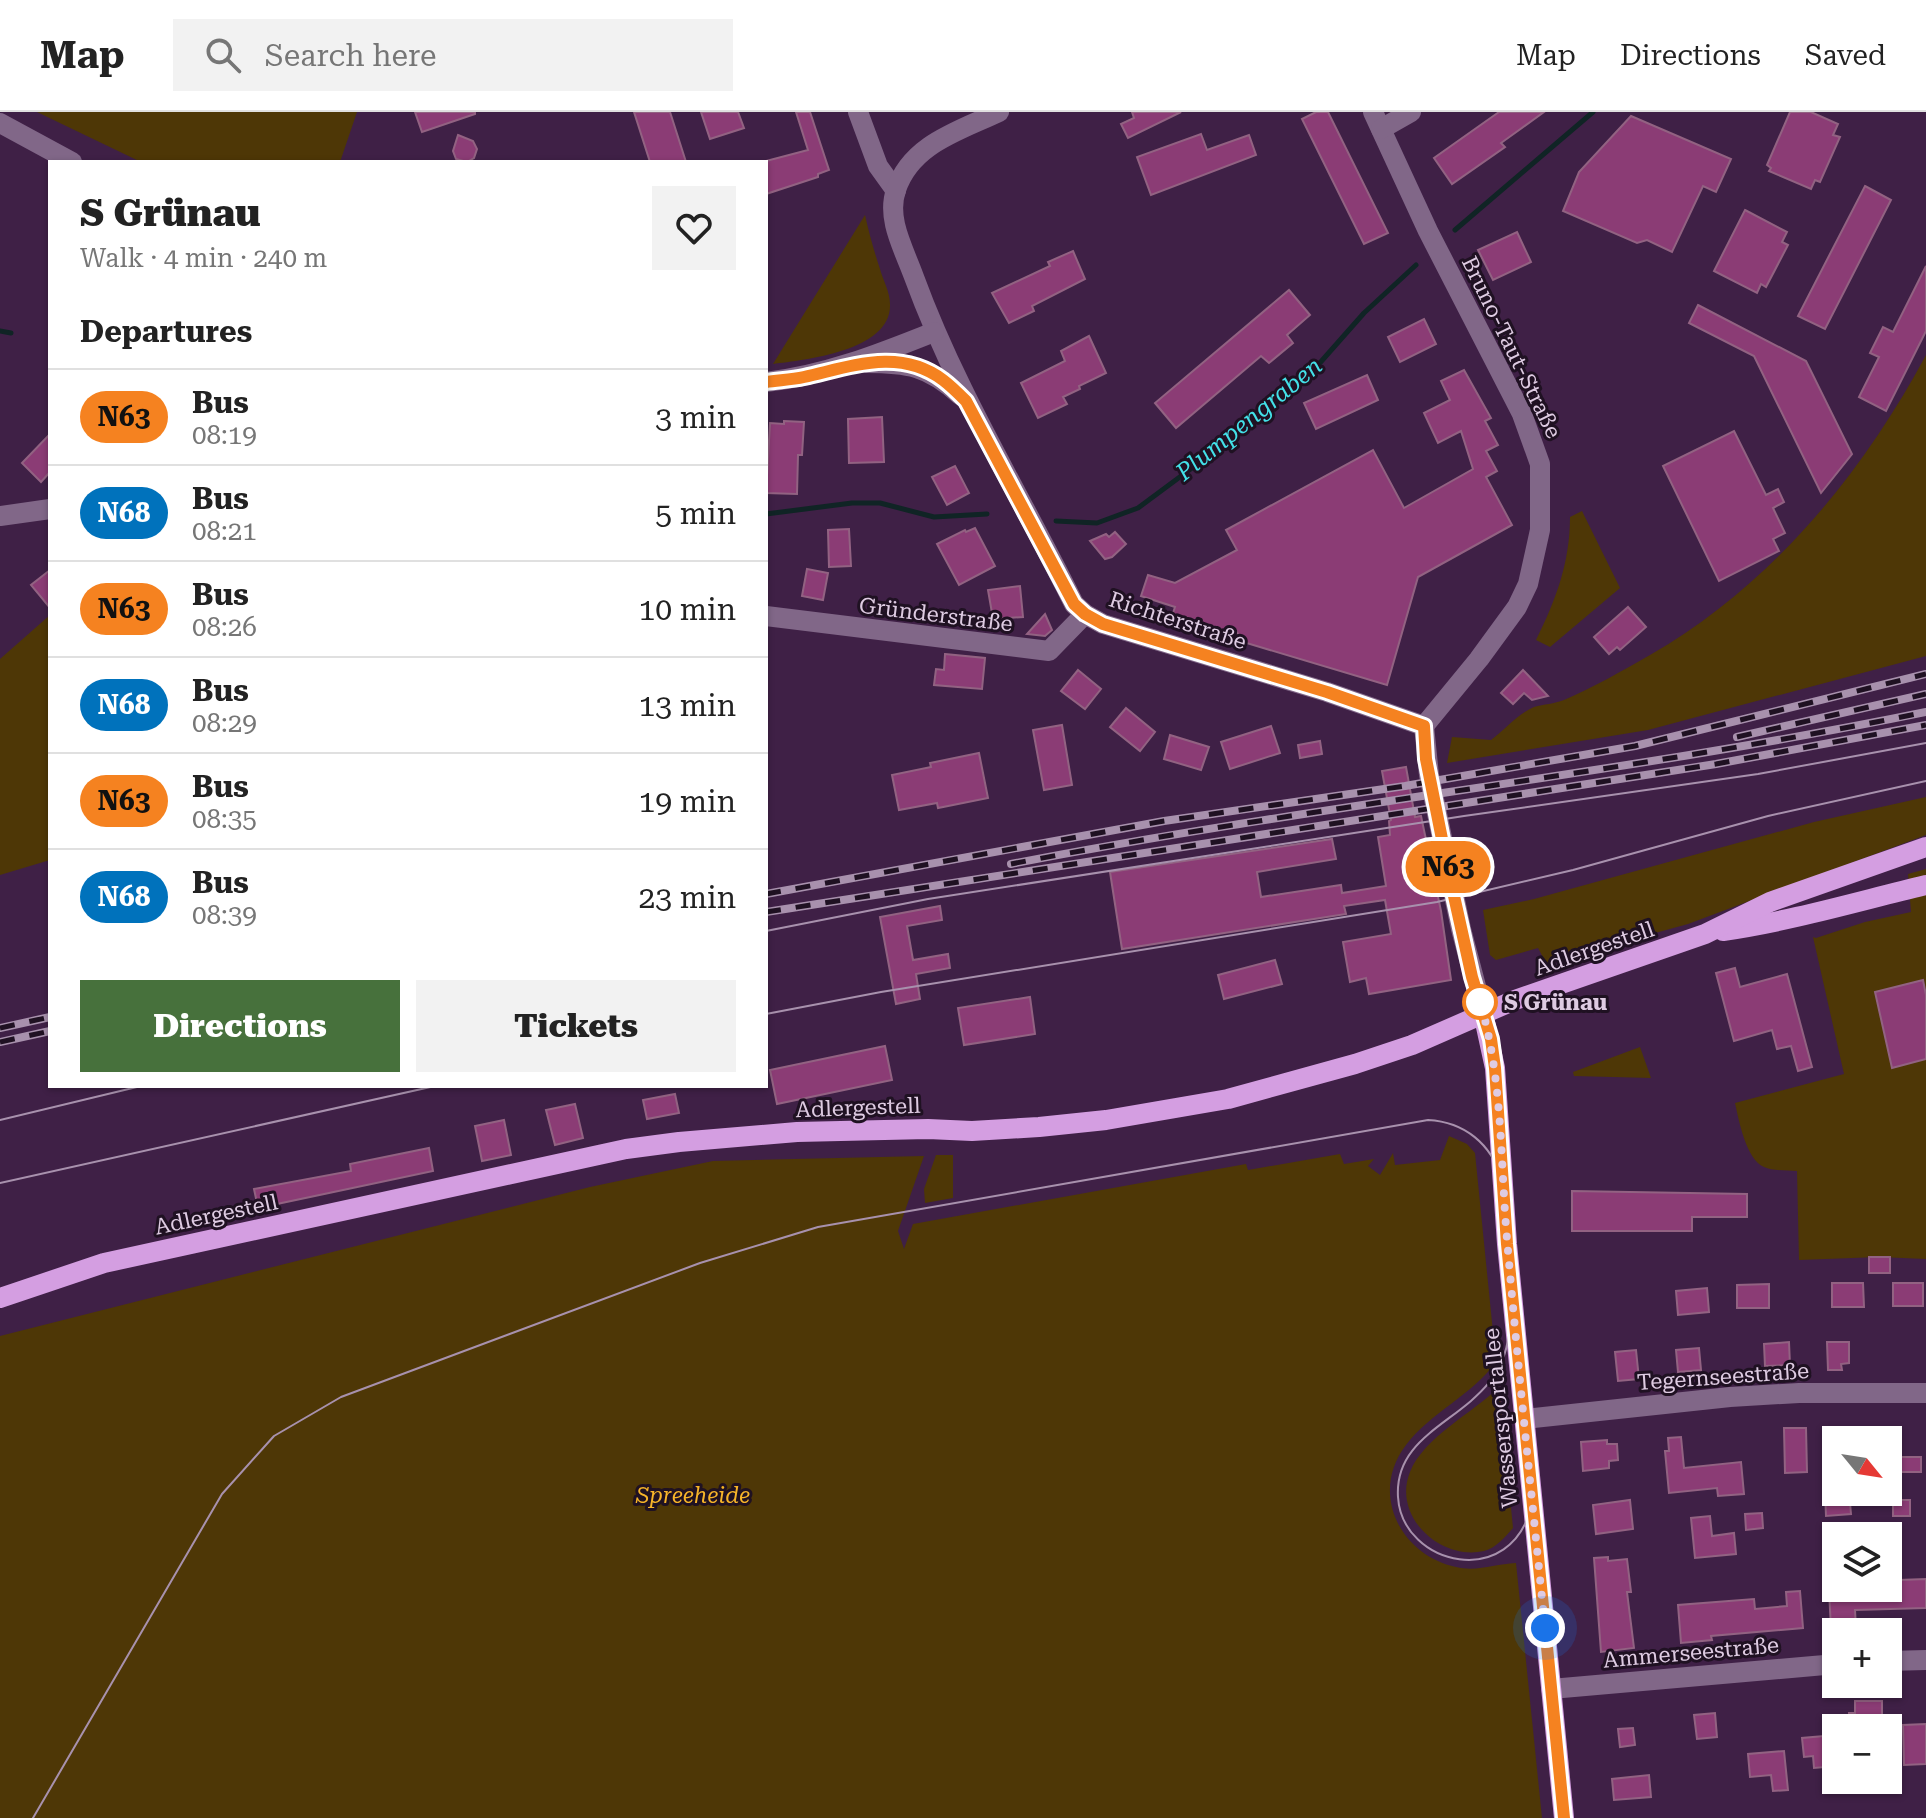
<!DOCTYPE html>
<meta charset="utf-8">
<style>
:root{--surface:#fff;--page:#f2f2f2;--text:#222;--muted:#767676;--line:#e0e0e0;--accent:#47713c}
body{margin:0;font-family:"Roboto Serif",serif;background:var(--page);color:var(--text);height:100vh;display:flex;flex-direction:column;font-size:30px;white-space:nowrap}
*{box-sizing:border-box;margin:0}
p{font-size:26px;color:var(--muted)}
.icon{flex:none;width:44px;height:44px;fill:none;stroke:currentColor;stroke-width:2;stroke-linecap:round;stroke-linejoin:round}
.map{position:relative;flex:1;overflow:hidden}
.side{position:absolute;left:48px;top:48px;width:720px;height:928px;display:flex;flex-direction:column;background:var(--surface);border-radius:0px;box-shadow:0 2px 6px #0004}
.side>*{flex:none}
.badge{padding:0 16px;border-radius:26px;font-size:28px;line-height:52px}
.needle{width:52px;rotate:120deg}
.fabs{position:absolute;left:1822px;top:1314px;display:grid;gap:16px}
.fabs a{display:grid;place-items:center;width:80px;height:80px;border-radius:0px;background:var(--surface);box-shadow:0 2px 6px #0004;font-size:40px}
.you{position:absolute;width:40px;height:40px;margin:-20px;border:6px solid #fff;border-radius:50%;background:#1a73e8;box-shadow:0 0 0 12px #1a73e833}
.map>.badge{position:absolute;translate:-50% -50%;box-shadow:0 0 0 4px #fff}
h2{padding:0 32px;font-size:30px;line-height:72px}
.round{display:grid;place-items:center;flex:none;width:84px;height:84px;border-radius:0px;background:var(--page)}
.summary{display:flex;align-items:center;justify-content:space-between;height:136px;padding:0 32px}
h1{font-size:38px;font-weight:800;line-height:60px}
.cta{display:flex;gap:16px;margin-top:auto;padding:16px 32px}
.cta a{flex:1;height:92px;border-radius:0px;background:var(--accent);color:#fff;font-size:32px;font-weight:800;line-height:92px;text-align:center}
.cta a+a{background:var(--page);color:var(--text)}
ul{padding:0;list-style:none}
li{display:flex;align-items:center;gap:24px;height:96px;padding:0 32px;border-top:2px solid var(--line)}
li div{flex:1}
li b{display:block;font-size:30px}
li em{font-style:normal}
li .badge{min-width:88px;font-weight:700;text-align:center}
header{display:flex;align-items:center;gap:48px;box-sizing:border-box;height:112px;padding:0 40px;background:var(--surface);border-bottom:2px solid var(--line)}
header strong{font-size:38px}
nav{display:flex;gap:44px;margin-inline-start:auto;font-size:28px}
.search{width:560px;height:72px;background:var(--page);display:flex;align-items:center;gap:20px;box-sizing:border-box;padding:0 28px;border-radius:0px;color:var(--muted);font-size:30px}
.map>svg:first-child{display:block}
.green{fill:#4e3706}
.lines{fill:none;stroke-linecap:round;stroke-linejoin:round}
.stream{stroke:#102425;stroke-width:5}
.building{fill:#8b3c75;stroke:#926282;stroke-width:2}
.minor{stroke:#816788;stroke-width:20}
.major{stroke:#d49ee1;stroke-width:20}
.tram{stroke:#a891ad;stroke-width:2}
.rail-casing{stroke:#a891ad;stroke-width:8}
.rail{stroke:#1f1122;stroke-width:5;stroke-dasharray:15;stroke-linecap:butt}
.line-casing{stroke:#fff;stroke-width:18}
.line{stroke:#f58220;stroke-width:12}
.walk{stroke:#decbe2;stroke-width:8;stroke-dasharray:0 14.4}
.stop-dot{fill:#fff;stroke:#f58220;stroke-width:4}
.labels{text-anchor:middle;stroke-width:6;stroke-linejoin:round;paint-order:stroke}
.street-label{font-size:22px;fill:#decbe2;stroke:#1f1122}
.stop-label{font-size:22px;font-weight:bold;fill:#decbe2;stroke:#1f1122;text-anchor:start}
.park-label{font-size:22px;font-style:italic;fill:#f7b429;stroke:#1f1122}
.water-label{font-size:24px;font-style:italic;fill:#43e1e8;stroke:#1f1122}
</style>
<header>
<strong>Map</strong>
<div class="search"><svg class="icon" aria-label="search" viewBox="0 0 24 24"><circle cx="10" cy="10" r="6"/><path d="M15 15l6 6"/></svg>Search here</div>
<nav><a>Map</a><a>Directions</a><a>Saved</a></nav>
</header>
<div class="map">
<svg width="1926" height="1706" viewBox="0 0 1926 1706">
<rect width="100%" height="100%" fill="#3f2046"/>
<g class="green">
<path d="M37,0H357L340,50H141Z"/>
<path d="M865,103C869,121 874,139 880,157C883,168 890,180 890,192C892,239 805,248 773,252Z"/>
<path d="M1926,243V544L1648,618L1447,651L1452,625L1491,628C1504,618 1519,601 1534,595C1544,592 1554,592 1564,588C1594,575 1622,559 1650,543C1770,474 1861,364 1926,243Z"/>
<path d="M1582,399L1620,476L1550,535L1536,528C1556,488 1570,450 1570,405Z"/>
<path d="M50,503V748L0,763V547Z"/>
<path d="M1926,685V723L1688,812L1546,851L1538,836L1496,848L1490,843L1483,798L1534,787L1814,710Z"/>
<path d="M1926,757V1147L1879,1145L1799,1148L1797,1059C1787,1058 1772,1059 1764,1055C1746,1047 1739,1009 1735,991L1844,962L1813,825L1816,826L1865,810L1911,800L1908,762Z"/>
<path d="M1640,935L1651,966L1574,964L1573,960Z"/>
<path d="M1449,1024L1467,1032L1475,1041L1496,1250C1471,1284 1431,1300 1406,1333C1369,1381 1400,1443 1456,1455C1477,1460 1495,1452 1516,1451L1542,1706H0V1224L590,1075L713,1049L924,1044L898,1119L904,1137L913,1112L1246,1052L1248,1058L1340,1042L1344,1052L1374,1047L1368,1054L1380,1063L1393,1041L1395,1053L1440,1048Z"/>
<path d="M936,1043H953V1086L925,1091L924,1077Z"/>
<path d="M1499,1275L1513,1416C1505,1425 1496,1436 1484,1439C1440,1449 1392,1404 1410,1360C1424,1325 1473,1301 1499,1275Z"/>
</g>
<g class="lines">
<g class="stream">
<path d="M1455,118L1593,0"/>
<path d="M0,219L11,221"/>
<path d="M766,402L852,391H880L934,405L987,402"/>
<path d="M1056,409L1097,411L1138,396L1227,330L1303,270L1364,201L1416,153"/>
</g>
</g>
<g class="building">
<path d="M415,0H475V2L422,20Z"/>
<path d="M634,0H670L686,50H650Z"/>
<path d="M701,0H738L744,16L710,27Z"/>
<path d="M796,0H810L829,58L818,62V65L766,82V49L808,38Z"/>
<path d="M1132,0H1181L1128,26L1121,12L1134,6Z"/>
<path d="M1316,0H1328L1388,121L1364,132L1302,7Z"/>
<path d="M1499,0H1544L1501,31L1505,35L1452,72L1434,46Z"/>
<path d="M1790,0H1811L1838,12L1833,23L1840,25L1820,70L1815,68L1811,77L1769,59L1771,56L1767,53Z"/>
<path d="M1631,4L1731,47L1716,80L1703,74L1672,140L1647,128L1637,131L1563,99L1579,60Z"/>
<path d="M1201,22L1207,38L1249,23L1256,43L1151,83L1137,45Z"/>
<path d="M458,23L473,29L477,37L474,46L467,50L456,47L453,39Z"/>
<path d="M1865,74L1891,88L1825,217L1798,204Z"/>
<path d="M1745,98L1787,120L1782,130L1788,133L1766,175L1761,172L1757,181L1714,159Z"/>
<path d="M1517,120L1531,150L1493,168L1478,138Z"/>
<path d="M1073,139L1085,167L1032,194L1034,199L1009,211L992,181L1050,154L1048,150Z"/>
<path d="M1926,154V219L1886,299L1859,285L1879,245L1870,241L1883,215L1893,220Z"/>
<path d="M1289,178L1310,203L1287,223L1293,231L1269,251L1261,244L1176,316L1155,291Z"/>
<path d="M1698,193L1806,249L1852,342L1821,381L1754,244L1689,211Z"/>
<path d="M1424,207L1436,232L1400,250L1388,225Z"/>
<path d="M1089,224L1106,261L1079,274L1080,277L1063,285L1067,292L1038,306L1021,271L1065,249L1061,239Z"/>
<path d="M1464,258L1491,306L1485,309L1498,333L1486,339L1497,359L1486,365L1512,413L1418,465L1387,573L1243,530L1235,517L1227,521L1172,504L1175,495L1141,484L1148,463L1175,471L1237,438L1226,418L1373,338L1404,396L1473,357L1461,319L1438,331L1424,301L1450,288L1441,269Z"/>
<path d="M1367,263L1378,288L1316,317L1304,291Z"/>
<path d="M882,305L884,350L849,351L848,307Z"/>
<path d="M784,309L804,310L802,343H798L797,382L766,381L770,311L784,312Z"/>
<path d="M1734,319L1766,383L1778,377L1784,390L1773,396L1785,421L1773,427L1779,439L1719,469L1663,354Z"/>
<path d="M50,322V360L41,370L22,351Z"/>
<path d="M955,354L969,381L947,393L932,365Z"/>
<path d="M975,416L995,454L959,473L937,432L965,418L966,420Z"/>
<path d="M849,417L851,454L829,455L828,418Z"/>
<path d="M1115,420L1126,432L1112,445L1105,447L1090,429L1106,422L1109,425Z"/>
<path d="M807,457L828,461L823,488L802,484Z"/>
<path d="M50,458V496L31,473Z"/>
<path d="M1020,474L1023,505L993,507L988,478Z"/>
<path d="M1628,495L1646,515L1620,538L1617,535L1609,542L1594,525Z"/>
<path d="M1045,502L1052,518L1045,524L1027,522Z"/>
<path d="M945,542L985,546L982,577L934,573L936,557L944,558Z"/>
<path d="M1078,558L1101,577L1085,597L1061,579Z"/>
<path d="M1523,558L1548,584L1532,588L1524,581L1513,592L1501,581Z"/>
<path d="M1126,596L1155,620L1140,639L1110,615Z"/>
<path d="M1062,613L1072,673L1044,678L1033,618Z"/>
<path d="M1271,614L1280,641L1230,657L1221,630Z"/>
<path d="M1170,623L1209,635L1201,658L1164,647Z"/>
<path d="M1320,629L1322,642L1300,646L1298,633Z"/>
<path d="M979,641L988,686L938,696L937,691L899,698L892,663L931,655L930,651Z"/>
<path d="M1406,655L1415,705L1421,704L1441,799L1451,868L1369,882L1366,866L1350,870L1343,830L1391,822L1385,788L1344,794L1346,802L1122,837L1110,760L1332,727L1336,747L1257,760L1261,785L1341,773L1342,781L1386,774L1378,725L1390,723L1389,709L1391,708L1382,659Z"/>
<path d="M940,794L942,808L907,814L913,848L948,842L950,856L916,862L920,887L896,892L880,805Z"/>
<path d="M1275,848L1282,872L1224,887L1218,863Z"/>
<path d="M1735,856L1740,875L1787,862L1812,955L1798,959L1791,934L1777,937L1772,918L1734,929L1716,861Z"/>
<path d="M1923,868L1926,883V947L1892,956L1875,880Z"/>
<path d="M1030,885L1035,922L964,933L958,896Z"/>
<path d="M885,934L892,968L777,992L770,958Z"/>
<path d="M675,982L679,1001L647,1007L643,988Z"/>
<path d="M575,992L583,1026L555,1033L546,998Z"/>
<path d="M504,1008L511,1043L482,1049L475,1014Z"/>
<path d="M429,1036L433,1059L258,1096L254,1077L351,1059L350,1052Z"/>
<path d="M1572,1079L1747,1082V1105H1692V1119H1572Z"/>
<rect x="1869" y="1145" width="21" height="16"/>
<path d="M1832,1171H1863L1864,1195H1832Z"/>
<rect x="1893" y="1171" width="30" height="23"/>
<path d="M1769,1172V1196H1737V1173Z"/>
<path d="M1707,1176L1709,1200L1678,1203L1676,1179Z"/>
<path d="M1789,1230L1790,1253L1765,1254L1764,1232Z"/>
<path d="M1827,1230H1849V1251L1841,1252L1842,1258H1828Z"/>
<path d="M1699,1236L1701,1258L1678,1260L1676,1238Z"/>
<path d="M1636,1238L1639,1267L1618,1269L1615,1240Z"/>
<path d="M1784,1316H1806L1807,1360L1785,1361Z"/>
<path d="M1681,1325L1684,1356L1741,1350L1744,1382L1718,1384L1717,1376L1669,1381L1665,1339H1669L1668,1326Z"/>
<path d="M1607,1328V1332H1617L1618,1348L1609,1349V1356L1583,1359L1581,1330Z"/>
<rect x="1888" y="1345" width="33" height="15"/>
<path d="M1825,1380H1849L1851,1402L1826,1404Z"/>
<path d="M1630,1388L1633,1417L1596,1422L1593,1393Z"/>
<rect x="1893" y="1388" width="17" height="16"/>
<path d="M1762,1401L1763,1416L1746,1418L1745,1402Z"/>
<path d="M1710,1404L1712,1424L1734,1421L1736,1442L1695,1446L1691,1406Z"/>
<path d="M1608,1445V1449L1627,1447L1631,1480H1627L1634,1536L1601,1540L1594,1446Z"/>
<path d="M1926,1467V1496L1855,1498L1856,1516L1831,1517L1829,1478L1888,1476L1899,1474V1468Z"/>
<path d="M1800,1479L1803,1516L1711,1524L1712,1528L1681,1531L1678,1493L1754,1487L1755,1497L1787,1494L1786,1480Z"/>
<path d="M1855,1589H1882V1616H1850L1849,1601H1855Z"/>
<path d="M1715,1601L1717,1625L1697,1627L1694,1603Z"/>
<path d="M1926,1612V1652L1904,1653L1903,1613Z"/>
<path d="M1633,1616L1635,1633L1620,1635L1618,1617Z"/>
<path d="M1835,1623L1836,1654L1814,1656L1813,1644L1804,1645L1802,1626Z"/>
<path d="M1784,1639L1788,1678L1773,1679L1771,1663L1750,1665L1748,1642Z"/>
<path d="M1649,1663L1651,1685L1614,1688L1612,1667Z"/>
</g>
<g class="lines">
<g class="minor">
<path d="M858,0L878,54L896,79"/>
<path d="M999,0C959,19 911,32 896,78C886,107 904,137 914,165C956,280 1020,382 1074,492L1085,502L1103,512L1327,580L1424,614"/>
<path d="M1373,0L1428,119L1522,302L1540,352V418L1528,472L1517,495L1479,547L1424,614"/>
<path d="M0,11L72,50"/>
<path d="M1381,17L1411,0"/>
<path d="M866,251C908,251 928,254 960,283"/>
<path d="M766,270C826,263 879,242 934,220"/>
<path d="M0,404L50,397"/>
<path d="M766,504L1049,539L1085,502"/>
<path d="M1424,614L1429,663L1461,817L1483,901"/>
<path d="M1524,1307L1730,1285L1799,1281H1926"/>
<path d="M1888,1549L1926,1548"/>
<path d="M1551,1577L1836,1552"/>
</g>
<g class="major">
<path d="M1723,819C1792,809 1859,789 1926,773"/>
<path d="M1483,901L1495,956L1507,1132L1564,1706"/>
<path d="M0,1186L104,1151L626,1037L679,1030L797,1020L928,1017L972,1019L1039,1015L1106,1008L1228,987L1355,952L1412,933L1515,888L1705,822L1770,790L1926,735"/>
</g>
<g class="tram">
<path d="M766,819L928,787L1464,704L1758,662L1926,631"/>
<path d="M766,902L881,880L1437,790L1573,758L1768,704L1926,669"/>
<path d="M0,1008L141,974"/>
<path d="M0,1071L435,974"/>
<path d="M1509,1214C1508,1307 1393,1305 1398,1385C1402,1454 1513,1480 1532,1391"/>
<path d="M33,1706L222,1382L274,1324L341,1285L700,1151L818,1115L1428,1008C1465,1010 1491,1032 1502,1067L1570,1706"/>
</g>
<g class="rail-casing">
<g id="rail">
<path d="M1737,625L1926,582"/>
<path d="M1011,752C1314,693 1623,662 1926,600"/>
<path d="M766,782L1164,709L1405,674L1635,634L1926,562"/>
<path d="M766,800L1716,652L1926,613"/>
<path d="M0,916L50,905"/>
<path d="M0,930L50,919"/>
</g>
</g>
<use href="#rail" class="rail"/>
</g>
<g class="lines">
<g class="line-casing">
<path id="line" d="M766,270C778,268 791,268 804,265C850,255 899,235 943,268C951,274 959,282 966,289L1074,492L1085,502L1103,512L1327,580L1424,614L1426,647L1448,757L1472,865L1491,927L1495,956L1507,1132L1564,1706"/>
</g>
<use href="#line" class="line"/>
<path class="walk" d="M1480,890L1479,886C1503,965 1500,1046 1507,1127C1518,1257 1532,1386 1545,1516"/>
</g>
<circle class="stop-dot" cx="1480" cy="890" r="16"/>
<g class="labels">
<g class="street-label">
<text transform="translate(1512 235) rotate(64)" y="8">Bruno-Taut-Straße</text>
<text transform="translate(936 502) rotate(7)" y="8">Gründerstraße</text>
<text transform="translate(1178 508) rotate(18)" y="8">Richterstraße</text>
<text transform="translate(1594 836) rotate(-19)" y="8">Adlergestell</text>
<text transform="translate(858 995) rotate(-2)" y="8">Adlergestell</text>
<text transform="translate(216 1102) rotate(-12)" y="8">Adlergestell</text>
<text transform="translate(1723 1264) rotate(-4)" y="8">Tegernseestraße</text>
<text transform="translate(1500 1306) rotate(-96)" y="8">Wassersportallee</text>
<text transform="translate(1691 1540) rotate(-5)" y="8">Ammerseestraße</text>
</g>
<g class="stop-label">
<text x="1504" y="898">S Grünau</text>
</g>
<g class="park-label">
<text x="693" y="1391">Spreeheide</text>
</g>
<g class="water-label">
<text transform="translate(1249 307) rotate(-39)" y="8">Plumpengraben</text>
</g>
</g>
</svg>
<div class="fabs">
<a><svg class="needle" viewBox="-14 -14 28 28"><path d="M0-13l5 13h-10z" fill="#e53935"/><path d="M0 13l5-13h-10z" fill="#767676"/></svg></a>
<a><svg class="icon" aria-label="layers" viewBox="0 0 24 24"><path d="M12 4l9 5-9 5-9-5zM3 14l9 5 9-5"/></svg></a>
<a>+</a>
<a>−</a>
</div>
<div class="you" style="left:1545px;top:1516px"></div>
<b class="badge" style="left:1448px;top:755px;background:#f58220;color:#111">N63</b>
<section class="side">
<div class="summary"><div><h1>S Grünau</h1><p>Walk · 4 min · 240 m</p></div><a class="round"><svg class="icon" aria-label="heart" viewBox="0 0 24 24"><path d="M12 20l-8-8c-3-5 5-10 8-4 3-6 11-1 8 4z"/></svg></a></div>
<h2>Departures</h2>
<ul>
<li><span class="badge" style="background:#f58220;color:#111">N63</span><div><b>Bus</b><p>08:19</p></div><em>3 min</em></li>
<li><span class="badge" style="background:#0072bc;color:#fff">N68</span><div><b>Bus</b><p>08:21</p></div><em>5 min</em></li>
<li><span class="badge" style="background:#f58220;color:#111">N63</span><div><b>Bus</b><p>08:26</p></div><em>10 min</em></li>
<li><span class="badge" style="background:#0072bc;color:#fff">N68</span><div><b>Bus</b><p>08:29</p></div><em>13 min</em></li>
<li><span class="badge" style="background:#f58220;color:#111">N63</span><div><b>Bus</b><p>08:35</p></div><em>19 min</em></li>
<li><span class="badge" style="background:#0072bc;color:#fff">N68</span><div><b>Bus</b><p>08:39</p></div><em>23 min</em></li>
</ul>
<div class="cta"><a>Directions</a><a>Tickets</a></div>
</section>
</div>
